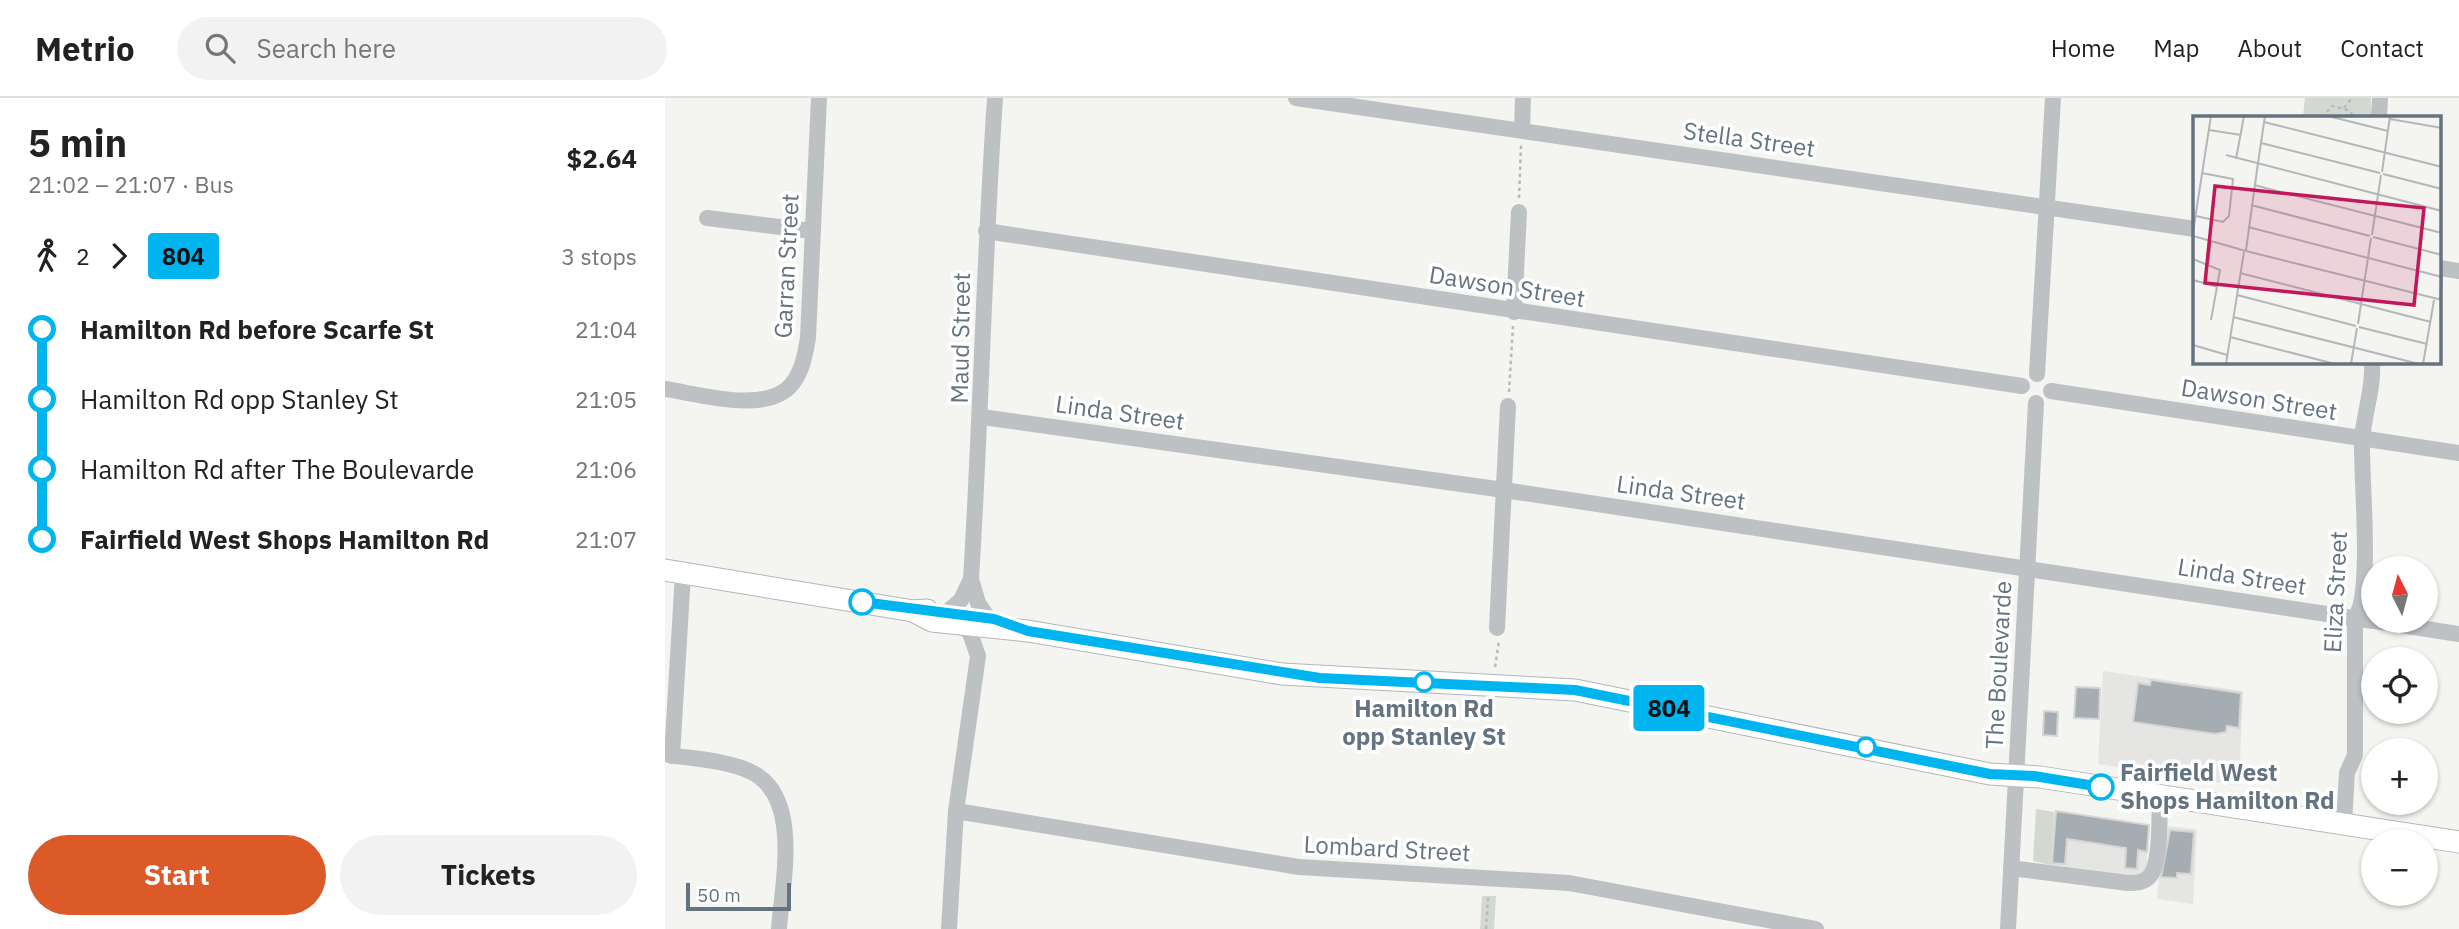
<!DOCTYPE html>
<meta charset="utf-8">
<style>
:root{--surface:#fff;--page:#f2f2f2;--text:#222;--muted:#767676;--line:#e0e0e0;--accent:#dc5928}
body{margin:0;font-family:"IBM Plex Sans",sans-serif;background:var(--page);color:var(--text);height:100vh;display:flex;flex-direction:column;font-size:26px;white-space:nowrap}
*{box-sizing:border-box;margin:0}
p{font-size:23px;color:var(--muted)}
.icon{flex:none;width:38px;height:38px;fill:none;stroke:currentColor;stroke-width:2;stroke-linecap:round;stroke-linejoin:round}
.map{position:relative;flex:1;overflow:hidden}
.drawer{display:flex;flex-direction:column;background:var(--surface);width:665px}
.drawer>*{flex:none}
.badge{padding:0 14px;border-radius:5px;font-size:24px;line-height:46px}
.needle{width:46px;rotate:354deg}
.buttons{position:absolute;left:1696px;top:458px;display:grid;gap:14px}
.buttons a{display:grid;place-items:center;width:77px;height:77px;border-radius:50%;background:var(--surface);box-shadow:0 2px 5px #0004;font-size:35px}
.scale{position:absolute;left:21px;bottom:18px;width:105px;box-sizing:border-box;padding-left:7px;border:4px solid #647380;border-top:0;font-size:19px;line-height:24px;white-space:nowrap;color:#647380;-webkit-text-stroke:5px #fff;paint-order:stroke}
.map>.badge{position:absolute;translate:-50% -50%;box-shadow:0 0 0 4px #fff}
.legs{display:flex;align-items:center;gap:10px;height:77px;padding:0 28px;font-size:23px}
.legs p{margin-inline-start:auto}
.overview{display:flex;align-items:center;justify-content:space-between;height:119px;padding:0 28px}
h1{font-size:38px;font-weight:800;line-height:52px}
.button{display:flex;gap:14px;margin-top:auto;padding:14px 28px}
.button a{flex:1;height:80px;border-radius:42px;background:var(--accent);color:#fff;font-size:28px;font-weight:800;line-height:80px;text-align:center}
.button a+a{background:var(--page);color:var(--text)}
ul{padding:0 28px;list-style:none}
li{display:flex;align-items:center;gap:24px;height:70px;font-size:26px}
li i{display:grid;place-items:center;width:10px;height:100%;margin:0 9px;background:currentColor}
li i::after{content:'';width:18px;height:18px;margin:-9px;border:5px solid;border-radius:50%;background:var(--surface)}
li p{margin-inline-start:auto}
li:first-child i{background:linear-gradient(#0000 50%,currentColor 0)}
li:last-child i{background:linear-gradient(currentColor 50%,#0000 0)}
header{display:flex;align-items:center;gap:42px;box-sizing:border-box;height:98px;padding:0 35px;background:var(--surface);border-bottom:2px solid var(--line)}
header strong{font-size:33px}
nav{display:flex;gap:38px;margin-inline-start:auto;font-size:24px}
.search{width:490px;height:63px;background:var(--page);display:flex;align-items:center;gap:18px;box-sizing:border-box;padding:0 24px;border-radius:38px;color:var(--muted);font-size:26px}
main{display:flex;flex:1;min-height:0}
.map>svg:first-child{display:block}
.built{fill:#e5e6e4}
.green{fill:#d3d9d0}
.building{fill:#a6adb2;stroke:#d5d5d3;stroke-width:2}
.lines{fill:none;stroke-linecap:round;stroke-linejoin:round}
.major-casing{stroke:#b2b6ba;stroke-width:23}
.path{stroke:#b7babc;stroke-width:2.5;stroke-dasharray:3.5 3.5;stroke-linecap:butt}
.minor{stroke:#bdc1c4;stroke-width:16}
.major{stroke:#fff;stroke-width:21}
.line-1-casing{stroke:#fff;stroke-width:16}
.line-1{stroke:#00b5ef;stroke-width:10}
.stop-1-dot{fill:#fff;stroke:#00b5ef;stroke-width:3.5}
.labels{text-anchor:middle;stroke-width:7;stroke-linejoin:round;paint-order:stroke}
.street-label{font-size:24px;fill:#647380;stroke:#fff}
.stop-label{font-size:24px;font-weight:bold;fill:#647380;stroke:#fff}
.inset-road{fill:none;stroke:#b1b8bc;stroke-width:2}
.view{fill:#c2185b;fill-opacity:0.15;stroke:#c2185b;stroke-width:3.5}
.inset-edge{fill:none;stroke:#647380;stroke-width:3.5}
</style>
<header>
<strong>Metrio</strong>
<div class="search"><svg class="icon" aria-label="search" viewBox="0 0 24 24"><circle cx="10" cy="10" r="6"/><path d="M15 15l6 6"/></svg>Search here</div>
<nav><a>Home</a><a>Map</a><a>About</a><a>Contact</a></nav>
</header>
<main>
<section class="drawer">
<div class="overview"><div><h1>5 min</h1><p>21:02 – 21:07 · Bus</p></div><b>$2.64</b></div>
<div class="legs"><svg class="icon" aria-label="walk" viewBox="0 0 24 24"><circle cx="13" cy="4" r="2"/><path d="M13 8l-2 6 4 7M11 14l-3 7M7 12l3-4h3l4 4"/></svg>2<svg class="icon" aria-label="forward" viewBox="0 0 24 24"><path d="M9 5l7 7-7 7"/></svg><b class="badge" style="background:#00b5ef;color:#111">804</b><p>3 stops</p></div>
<ul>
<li><i style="color:#00b5ef"></i><b>Hamilton Rd before Scarfe St</b><p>21:04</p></li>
<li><i style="color:#00b5ef"></i><span>Hamilton Rd opp Stanley St</span><p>21:05</p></li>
<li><i style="color:#00b5ef"></i><span>Hamilton Rd after The Boulevarde</span><p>21:06</p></li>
<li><i style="color:#00b5ef"></i><b>Fairfield West Shops Hamilton Rd</b><p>21:07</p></li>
</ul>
<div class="button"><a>Start</a><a>Tickets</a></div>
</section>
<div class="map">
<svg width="1794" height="831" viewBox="0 0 1794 831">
<rect width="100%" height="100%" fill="#f4f4f0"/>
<g class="built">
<path d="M1438,573L1578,593L1574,688L1433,666Z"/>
<path d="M1389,714L1483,728L1482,768L1478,776L1465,781L1386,767Z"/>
<path d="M1499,728L1532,731L1528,806L1492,801Z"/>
</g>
<g class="green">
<path d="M1640,0H1706V19H1638Z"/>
<path d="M1371,711L1389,714L1386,767L1368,763Z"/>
<path d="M817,798H831L829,831H815Z"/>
</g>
<g class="building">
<path d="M1486,582L1576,595L1574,630L1562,628L1561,634L1550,636L1468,624L1473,585L1485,587Z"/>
<path d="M1411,589L1435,590L1434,621L1409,620Z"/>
<path d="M1379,613L1393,614L1392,638L1378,637Z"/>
<path d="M1391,713L1484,727L1482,754L1473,752L1472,771L1460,770L1461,750L1402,741L1400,766L1387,765Z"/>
<path d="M1505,732L1529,734L1526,776L1512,775V780L1496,779Z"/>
</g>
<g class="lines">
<g class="major-casing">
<g id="major">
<path d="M0,472L248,513L262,512"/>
<path d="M248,513L267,523L363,533L617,576L910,592L1325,676L1375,679L1794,744"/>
</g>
</g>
<g class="path">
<path d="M1679,10L1687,0"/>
<path d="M1657,19L1667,8L1683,12L1690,19"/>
<path d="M854,100L856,47"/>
<path d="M844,294L848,228"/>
<path d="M830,569L834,543"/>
<path d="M821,831L823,800"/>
</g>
<g class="minor">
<path d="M631,0L1530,131"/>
<path d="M1714,19L1715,0"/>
<path d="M857,32L858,0"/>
<path d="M42,120L147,133"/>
<path d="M321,133L1357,288"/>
<path d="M1775,170L1794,173"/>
<path d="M849,214L854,114"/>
<path d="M1372,276L1388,0"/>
<path d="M0,291C34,296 102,317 127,286C138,272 140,256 143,240L154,0"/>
<path d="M1386,293L1794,355"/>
<path d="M317,319L839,392L1708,523"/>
<path d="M282,514L296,502L306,481"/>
<path d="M323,520L313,505L306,481C316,321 319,160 330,0"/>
<path d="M1710,523L1794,536"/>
<path d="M832,530L843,308"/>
<path d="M0,656C27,661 60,662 84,673C138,696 117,785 114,831"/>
<path d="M7,658L18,476"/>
<path d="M291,713L634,769L904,785L1151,831"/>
<path d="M1679,725L1682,675L1690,657V520C1708,496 1696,381 1697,344C1698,317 1709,292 1707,264"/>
<path d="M1346,770L1463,785C1473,785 1482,784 1487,775C1496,758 1494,718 1495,698"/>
<path d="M284,831L291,713L313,558L305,535L297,528"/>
<path d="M1343,831L1371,305"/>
</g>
<use href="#major" class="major"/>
</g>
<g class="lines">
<g class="line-1-casing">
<path id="line-1" d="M197,504L329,521L363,533L655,580L910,592L1325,676L1369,678L1436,689"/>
</g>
<use href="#line-1" class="line-1"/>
</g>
<g class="stop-1-dot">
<circle cx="197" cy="504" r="12"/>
<circle cx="759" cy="584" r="9"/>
<circle cx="1201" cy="649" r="9"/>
<circle cx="1436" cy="689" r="12"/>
</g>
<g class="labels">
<g class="street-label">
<text transform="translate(1084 42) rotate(8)" y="8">Stella Street</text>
<text transform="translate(122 168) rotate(-87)" y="8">Garran Street</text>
<text transform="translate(842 189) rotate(9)" y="8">Dawson Street</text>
<text transform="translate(296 240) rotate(-89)" y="8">Maud Street</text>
<text transform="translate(1594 302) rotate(9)" y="8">Dawson Street</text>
<text transform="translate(455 315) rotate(8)" y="8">Linda Street</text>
<text transform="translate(1016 395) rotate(8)" y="8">Linda Street</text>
<text transform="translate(1577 479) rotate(9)" y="8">Linda Street</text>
<text transform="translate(1671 494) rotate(-87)" y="8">Eliza Street</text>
<text transform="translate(1334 567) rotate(-87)" y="8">The Boulevarde</text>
<text transform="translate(722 751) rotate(3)" y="8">Lombard Street</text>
</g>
<g class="stop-label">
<text x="759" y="619">Hamilton Rd<tspan x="759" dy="28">opp Stanley St</tspan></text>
<text x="1455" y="683" text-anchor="start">Fairfield West<tspan x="1455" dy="28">Shops Hamilton Rd</tspan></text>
</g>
</g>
<g transform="translate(1528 18)">
<rect width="248" height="248" fill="#f4f4f0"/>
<path class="inset-road" d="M135,0L195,15M197,3L249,12M71,6L249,51M16,14L48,19M68,27L187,57M33,39L249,95M43,43L51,0M65,47L72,0M189,56L197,0M190,58L249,73M61,69L249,117M58,89L177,120M3,100L30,106L36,100L40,63L9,57M55,111L249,161M0,116L18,0M179,119L188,59M0,120L46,133M180,121L249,139M45,133L249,184M53,134L65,47M0,143L27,154L18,204M15,147L18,126M47,157L238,206M0,164L25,171M44,179L163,210M247,183L249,161M40,201L226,248M165,208L178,122M166,211L234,228M37,221L142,248M0,229L34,239M33,248L51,136M158,248L164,212M230,248L241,184"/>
<path class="view" d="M22,70L231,92L221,189L12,167Z"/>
<rect width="248" height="248" class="inset-edge"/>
</g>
</svg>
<div class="buttons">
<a><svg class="needle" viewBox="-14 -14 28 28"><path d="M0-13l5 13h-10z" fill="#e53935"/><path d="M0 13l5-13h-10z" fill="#767676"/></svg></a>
<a><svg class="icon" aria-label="locate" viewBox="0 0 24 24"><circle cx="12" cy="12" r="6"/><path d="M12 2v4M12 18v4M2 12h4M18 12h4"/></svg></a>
<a>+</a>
<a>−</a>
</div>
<div class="scale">50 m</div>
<b class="badge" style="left:1004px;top:610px;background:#00b5ef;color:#111">804</b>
</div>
</main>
